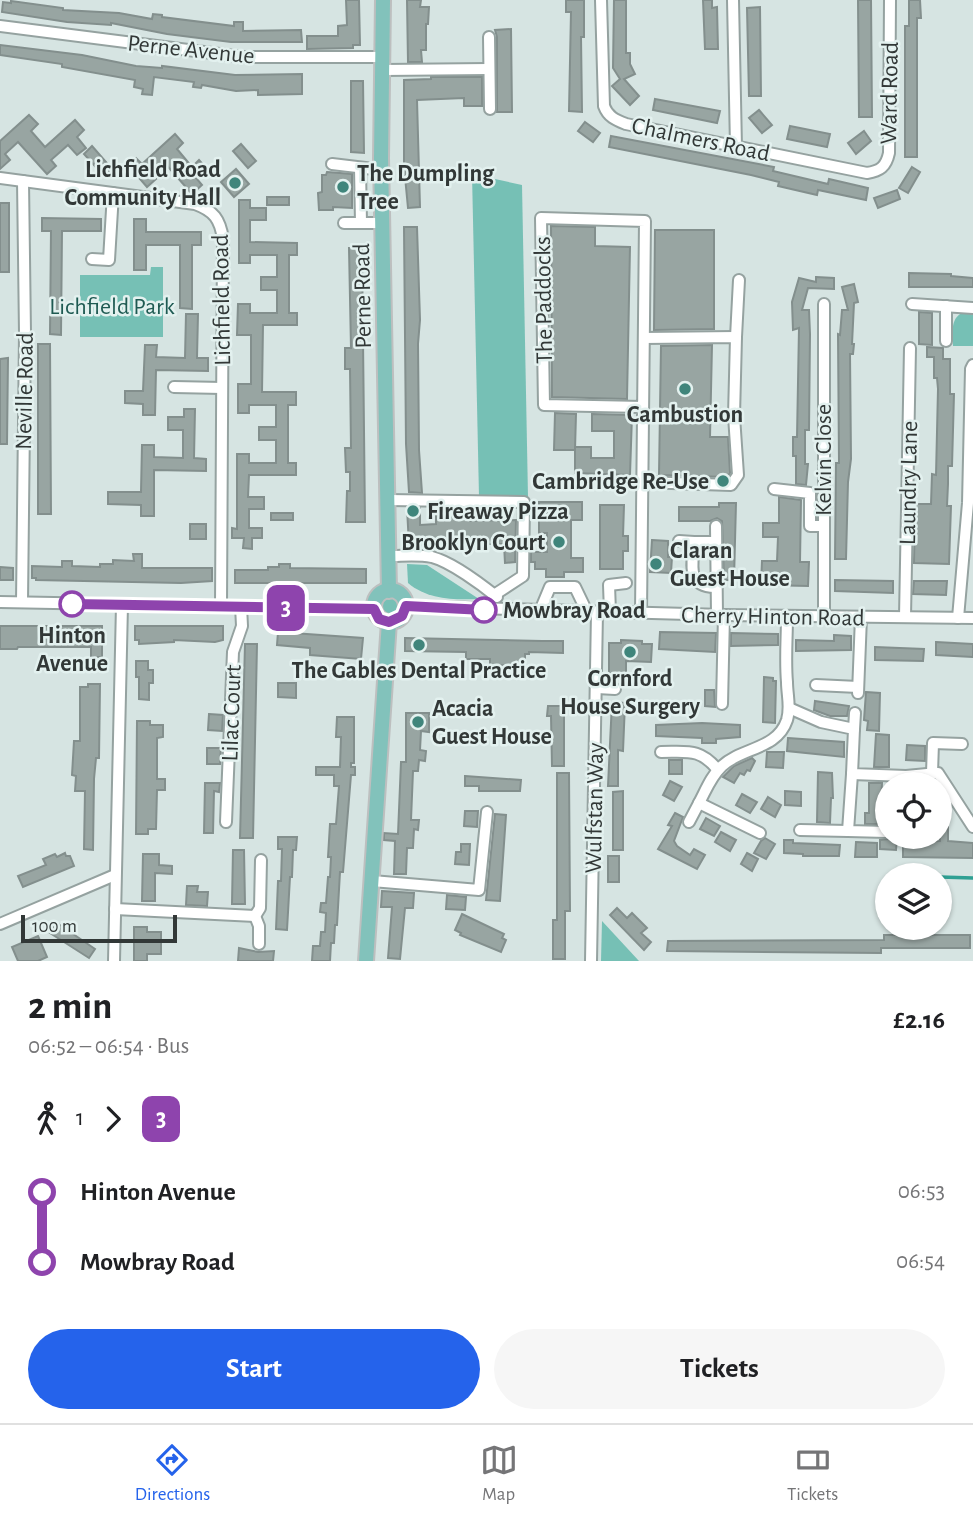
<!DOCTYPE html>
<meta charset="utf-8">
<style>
:root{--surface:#fff;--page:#f6f6f6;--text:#202124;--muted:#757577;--line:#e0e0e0;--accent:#2563eb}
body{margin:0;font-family:"Alegreya Sans",sans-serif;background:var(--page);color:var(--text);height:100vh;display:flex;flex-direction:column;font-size:26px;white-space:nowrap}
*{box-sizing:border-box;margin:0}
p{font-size:23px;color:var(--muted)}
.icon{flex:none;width:38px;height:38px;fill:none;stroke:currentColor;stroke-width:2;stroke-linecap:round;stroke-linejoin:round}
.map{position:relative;height:961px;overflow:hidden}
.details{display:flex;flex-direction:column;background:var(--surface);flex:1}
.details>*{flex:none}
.badge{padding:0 14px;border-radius:10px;font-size:24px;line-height:46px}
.fabs{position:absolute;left:875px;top:772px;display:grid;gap:14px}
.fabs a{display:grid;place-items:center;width:77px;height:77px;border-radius:50%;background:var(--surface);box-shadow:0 2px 5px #0004;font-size:35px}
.scale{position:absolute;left:21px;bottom:18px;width:156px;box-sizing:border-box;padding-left:7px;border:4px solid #323837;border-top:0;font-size:19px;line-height:24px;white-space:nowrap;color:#323837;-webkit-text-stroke:5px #e3f1ef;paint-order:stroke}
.map>.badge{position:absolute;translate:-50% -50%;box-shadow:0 0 0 4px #fff}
.legs{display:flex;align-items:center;gap:10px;height:77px;padding:0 28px;font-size:23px}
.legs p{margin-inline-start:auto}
.summary{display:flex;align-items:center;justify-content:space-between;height:119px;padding:0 28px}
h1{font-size:38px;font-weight:600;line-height:52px}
.button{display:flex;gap:14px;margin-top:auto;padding:14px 28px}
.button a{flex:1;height:80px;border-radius:42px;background:var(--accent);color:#fff;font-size:28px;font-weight:600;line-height:80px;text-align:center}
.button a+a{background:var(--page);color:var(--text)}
ul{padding:0 28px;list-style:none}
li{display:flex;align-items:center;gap:24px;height:70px;font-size:26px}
li i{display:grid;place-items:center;width:10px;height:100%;margin:0 9px;background:currentColor}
li i::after{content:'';width:18px;height:18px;margin:-9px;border:5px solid;border-radius:50%;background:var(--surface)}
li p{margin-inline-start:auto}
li:first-child i{background:linear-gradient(#0000 50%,currentColor 0)}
li:last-child i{background:linear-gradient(currentColor 50%,#0000 0)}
.tabs{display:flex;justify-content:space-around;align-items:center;height:98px;border-top:2px solid var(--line);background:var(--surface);font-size:19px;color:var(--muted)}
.tabs a{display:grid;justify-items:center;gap:4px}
.tabs .active{color:var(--accent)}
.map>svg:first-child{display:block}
.green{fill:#76c0b5}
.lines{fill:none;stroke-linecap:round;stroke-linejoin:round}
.stream{stroke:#2fa093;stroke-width:3.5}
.building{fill:#98a5a2;stroke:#838f8d;stroke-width:2}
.minor-casing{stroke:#95a2a0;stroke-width:14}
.major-casing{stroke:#bdbfbf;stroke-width:18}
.minor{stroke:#fff;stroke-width:10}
.major{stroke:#82c2bb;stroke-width:14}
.line-1-casing{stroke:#fff;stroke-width:16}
.line-1{stroke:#8e44ad;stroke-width:10}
.poi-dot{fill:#3f857b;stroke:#e3f1ef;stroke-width:2.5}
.stop-1-dot{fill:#fff;stroke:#8e44ad;stroke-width:3.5}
.labels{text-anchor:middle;stroke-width:5;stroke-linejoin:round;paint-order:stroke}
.street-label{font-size:24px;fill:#323837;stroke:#e3f1ef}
.poi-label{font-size:24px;font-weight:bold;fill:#323837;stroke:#e3f1ef;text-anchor:start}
.park-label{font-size:24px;fill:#1e5a52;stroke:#e3f1ef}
.stop-label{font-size:24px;font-weight:bold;fill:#323837;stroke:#e3f1ef;text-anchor:start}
</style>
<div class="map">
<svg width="973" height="961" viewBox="0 0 973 961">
<rect width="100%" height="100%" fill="#d6e4e2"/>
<g class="green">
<path d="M472,174L522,185L528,497L479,496Z"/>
<path d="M151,267H163V337H80V275H150Z"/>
<path d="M960,314H973V346H953C953,335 950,321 960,314Z"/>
<path d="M407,564L427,565L479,599C455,600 428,600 408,583Z"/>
<circle cx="390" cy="606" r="10"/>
<path d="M602,921L639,961H601Z"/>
</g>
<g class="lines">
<path class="stream" d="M940,877L973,878"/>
</g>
<g class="building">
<path d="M346,0H359L360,45H353V48L307,49V36H338V26L347,25Z"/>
<path d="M407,0H421L420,7H429L428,24H426V50H421L422,62H408Z"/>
<path d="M566,0H584V37H581L582,112L569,111L571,12H566Z"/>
<path d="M614,0H626V53H630V64L635,74L624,79L639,96L630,105L612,86L620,79L613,68Z"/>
<path d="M703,0H712V8L717,7L718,49H705Z"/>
<path d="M858,0H871L872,117H859Z"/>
<path d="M909,0H920L921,18H917V157H905V26H909Z"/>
<path d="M11,1L63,8V10L119,13L152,19L153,14L162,15V17L234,26V22H243V31L301,30L302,42H231L167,34L111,23V25L67,22L2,12L3,2L11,3Z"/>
<path d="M760,7L761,96H749L747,8Z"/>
<path d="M511,29L512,112H497V37L495,30Z"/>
<path d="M0,45L82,55L136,66L162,68V66L235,75L302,74V94L258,95V90L236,91L202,85L201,88L193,87L194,82L154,77L152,95L142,94L143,89L134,87L135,80L62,67V64L0,55Z"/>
<path d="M431,77H482V106H464V98L417,100L420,207L408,208L404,166V80L431,79Z"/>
<path d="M351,81H363L364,153L351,152Z"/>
<path d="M655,99L720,111L717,123L653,110Z"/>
<path d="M759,110L772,125L762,133L749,118Z"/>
<path d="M29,115L38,124L31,131L45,147L75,120L84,130L77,137L86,148L77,155L68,145L51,160L56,166L47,174L18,142L5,154L10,160L0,169V141Z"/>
<path d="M585,122L600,133L593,142L578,131Z"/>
<path d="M790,126L830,134L827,147L787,139Z"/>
<path d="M864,131L871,141L856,154L848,143Z"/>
<path d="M175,134L183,143L177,149L192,167L199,160L207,169L196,178L202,185L192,194L163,161L150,173L156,179L147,187L128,165L136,158L142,164Z"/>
<path d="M611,136L774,167L773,171L828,184L829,179L868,188L866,200L818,190L817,195L778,186L779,182L751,175L609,147Z"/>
<path d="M241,144L256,161L248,168L233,151Z"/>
<path d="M92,146L112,169L104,176L84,154Z"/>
<path d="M912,167L920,172L908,193L899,188Z"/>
<path d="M236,169L249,184L234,197L221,182Z"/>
<path d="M327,172L352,174V208L333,207V210H319L318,193L322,192V175H326Z"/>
<path d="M897,190L900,199L878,208L874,198Z"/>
<rect x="267" y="197" width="22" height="8"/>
<path d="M239,200H250V208H266V220H250V242L297,243V255H289V313H297V325H263L262,392H296V405H288V463H296V475H249L248,497H264V509H249V528H262V538H252V549L243,548L244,538H232V528L237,529V454H249V463H276V440H259V427H276V405H249V413H238V384H251V335H237L238,304H250V313H277V290H261V277H277V255H250V263H239Z"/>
<rect x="0" y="203" width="9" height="69"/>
<path d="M42,218L101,219V231H62L61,335L50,334L51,231H42Z"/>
<path d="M134,219H146V232H201V245H192V309L180,308V245H146V270H134Z"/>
<path d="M551,226L595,227V246L630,247L627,399L552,397Z"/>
<path d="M404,227H417L420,320L418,344L419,450L422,493L409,492L406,444Z"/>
<path d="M655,230H714V329L654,330Z"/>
<path d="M349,248H362L365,522H346L347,491H350V472H346L345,448H351L350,369H345V348H351Z"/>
<path d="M909,273L951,274V276L973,278V287H909Z"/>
<path d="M816,277L834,278V289L808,288L802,310H809L810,334L809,430H805V464H808L806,485L796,484V456H793V437H797L799,328L793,330L792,302L799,278L816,282Z"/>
<path d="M854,284L858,302L854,303L852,344H854L853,354H850L851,459L848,482L846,559H835L836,463H839L838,334L840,335L842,310H848L842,287Z"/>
<path d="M919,312L932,313V345L919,344Z"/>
<path d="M186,314H198L197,358H208V371L156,370L155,415H143V404L125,403V391H143L145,345H157L156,357L185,358Z"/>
<path d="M38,344H50L51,514H38Z"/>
<path d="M712,345L710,437H728L730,473L727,477L659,475L661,346Z"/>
<path d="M927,347L943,348V359H950V394H954L952,466H948V484L947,506H951L949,564L914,563L915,504H931L932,474L936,475L938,389L937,378H934V357H927Z"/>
<path d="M8,358L7,444H0V359Z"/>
<path d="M184,409H195L194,458L206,459V471L154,470V516H141V505L108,504V492H141L142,445H154V457L183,458V430H168V417H184Z"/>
<path d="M555,413L576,414L575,450H554Z"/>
<path d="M592,414L632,415L630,475L575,473V447H591V458H614V431H592Z"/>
<path d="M779,497L801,500L800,562H809L808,586L761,585L762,561H777L778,537H763V523H779Z"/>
<path d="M539,502H582V520H571V558H583V572H564V577H546V569H535V562H531V552H547V533H539Z"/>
<path d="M719,503H736L734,580H724L722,521L717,518L710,521H679V507H719Z"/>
<path d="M600,505H624L623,536H628V551H623V569H600Z"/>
<path d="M407,508H420V525L436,524V511H440V509H467V521L516,520L515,562L505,563L504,544H464L463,547L409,545Z"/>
<rect x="271" y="513" width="22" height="7"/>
<rect x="190" y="524" width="16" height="15"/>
<path d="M652,540L668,541V557H672L671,573L650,572Z"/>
<path d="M133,554H142V568H212V581L181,583L36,580V578H32V566L62,567V561H72V566L100,567V564H113V560L134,561Z"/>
<path d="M279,564H290V568L366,569V583H235V570H268V567H279Z"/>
<path d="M0,567L13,568V580H0Z"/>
<path d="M835,580L893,581V593L835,591Z"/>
<path d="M914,581H947L946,595L913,594Z"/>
<path d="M0,626H102V657H91V647H18L17,649H0Z"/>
<path d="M135,626H223V640L215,642L174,640V642L139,644V640H135Z"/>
<path d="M278,632L363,638L361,659L310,655V648L277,645Z"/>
<path d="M660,632L716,633L715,652L659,649Z"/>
<path d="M731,633L778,634V645L731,646Z"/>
<path d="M834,635L851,636V650L796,651V640L834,641Z"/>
<path d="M405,638L542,641H563V653L529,652V654H525V666L490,665V659H466V652L405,651Z"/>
<path d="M621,640L642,641V644H652L651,662L626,661V673H609V643H621Z"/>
<path d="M936,642L973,644V657L936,655Z"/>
<path d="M245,644H257L253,838H240Z"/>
<path d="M875,647L924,649L923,661L875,660Z"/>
<path d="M136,661H148V670H153V683H149V700L139,699V677H136Z"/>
<path d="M764,677L773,678V681H776L775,723L763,722Z"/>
<path d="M278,683H296V698L278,697Z"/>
<path d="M88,684H100L99,758H96L94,779L93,850L84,849L85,791H75L76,776L72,775L74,741H80V687H88Z"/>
<path d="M705,690H714L715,707L705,706Z"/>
<path d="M866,692L880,693L879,731L867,730L868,721L864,720Z"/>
<path d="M815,701L849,706L847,716H830L814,710Z"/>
<path d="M612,702L625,703L623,751L618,750V786H608Z"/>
<path d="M548,706H564V766H552L551,716H547Z"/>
<path d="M406,713H429V732L421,731L420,750L426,751L425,761L419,760L418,771H413L411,820H419L418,830L414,829L413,848H407L406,874H394L395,841L384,840V833L398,834L401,762H406Z"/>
<path d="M209,714L223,715L222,731L208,730Z"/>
<path d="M337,717H354V763H351V767H355V775H351L343,872H340L337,925H335L334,943H331L330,961H312L313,946H320L321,932H325L326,913L320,912L321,903H326L328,877H330L331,857H328L330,824H336L339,786H334V775H316V767H340L341,737H336Z"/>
<path d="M137,721H150V725H163V737L157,738V779H165V790H157L156,829H148V834H136Z"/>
<path d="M702,723L740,725V737L716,739V743H702V738L656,736V725Z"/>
<path d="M876,734L889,735V767H874Z"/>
<path d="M788,738L844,742V757L787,751Z"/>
<path d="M907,745L925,746V761L906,760Z"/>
<path d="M207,748H221L220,764H207Z"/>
<path d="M767,752H784L783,768L766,767Z"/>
<path d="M752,758L755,761L750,771L747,770L744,775L740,773L734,783L723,777L734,766Z"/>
<rect x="669" y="760" width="13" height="14"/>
<path d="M818,772L832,773L833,798H831L830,823L817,822Z"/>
<path d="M557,773H569L570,911H565V959H553V920H557Z"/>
<path d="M465,776L521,780L520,791H479V786H465Z"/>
<path d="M670,781L682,787L674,801L663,795Z"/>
<path d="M205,783H220L219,792L214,791L213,833H204Z"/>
<path d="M869,783H882L880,824H865V813H869Z"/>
<path d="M623,791V850H613V792Z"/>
<path d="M785,791L801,792V806L785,805Z"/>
<path d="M742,794L757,802L750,813L736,805Z"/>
<path d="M768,797L781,805L775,817L761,809Z"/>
<path d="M940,807H948V841L973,843V858L903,857V845H913V842L940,841Z"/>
<path d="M465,811H478L477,827L464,826Z"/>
<path d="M675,813L683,817L674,841L677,846L690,855L694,849L705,855L697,869L658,849L672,826L668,825Z"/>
<path d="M495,814L506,815L500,901L486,900Z"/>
<path d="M706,818L720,826L714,836L700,829Z"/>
<path d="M721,832L736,840L730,851L715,842Z"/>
<path d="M278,837H297L296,850H293L292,877H290L287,930L276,929L278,881H281L282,849H278Z"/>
<path d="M765,838L775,844L766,859L754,853L761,841Z"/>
<path d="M897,838L896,850L880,849V840Z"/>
<path d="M784,840H793V843L840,845L839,856H803V854L784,853Z"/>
<path d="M856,842L877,843V857H855Z"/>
<path d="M461,844H470L469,865L455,864L456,852H461Z"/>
<path d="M233,850H244L245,904H232Z"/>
<path d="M65,853L66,856H70L74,866L23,887L18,876L46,865L43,859L55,854L57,857Z"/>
<path d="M747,853L758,859L752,871L741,864Z"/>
<path d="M143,854H159V865L172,866V874L155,873V901H142Z"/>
<rect x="608" y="856" width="11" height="26"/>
<path d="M187,886H198L197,892H208L207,906L186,905Z"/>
<path d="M382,891L414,893L413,908H405L400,959L388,958L392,907H381Z"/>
<path d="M447,895L466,897L465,910L446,909Z"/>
<path d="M617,908L627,918L632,913L647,928L641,933L651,942L644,950L610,915Z"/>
<path d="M462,914L504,934L502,938L506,940L501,952L460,935L461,933L455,930Z"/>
<path d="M57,923L95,949L89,958L50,933Z"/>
<path d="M134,927H147V932H161V954H147V961H134Z"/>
<path d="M884,935H970V948H881V953L667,951L668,941L884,940Z"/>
<path d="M38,936L47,957L38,961H18L12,947Z"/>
<path d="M239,948L258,952L274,951L273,961H238Z"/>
</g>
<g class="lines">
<g class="minor-casing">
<g id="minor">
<path d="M601,0L604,106C608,117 616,120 626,124L867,173C880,171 886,167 889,153L890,0"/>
<path d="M733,0L736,147"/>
<path d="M0,26L243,57H383"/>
<path d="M489,37L490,109"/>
<path d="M383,70L489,69"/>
<path d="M332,164L382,170"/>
<path d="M360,168L361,223"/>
<path d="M0,178L195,204C214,211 220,219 223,239L221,606"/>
<path d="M344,223H384"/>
<path d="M92,259L109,260L113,193"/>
<path d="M824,304V617"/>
<path d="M912,304L973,308"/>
<path d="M736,337L739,280"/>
<path d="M946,341V306"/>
<path d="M174,387L222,388"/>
<path d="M642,482L731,485L738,475L734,416L736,337L644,338"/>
<path d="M774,489L810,493V526H823"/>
<path d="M388,500L524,502L523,576L494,595"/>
<path d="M716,526L717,615"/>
<path d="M679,541L694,542"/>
<path d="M388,556C403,556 417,554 432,557C451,562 482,585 497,597"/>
<path d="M715,587C685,586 693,564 694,542H716"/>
<path d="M0,602L374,609"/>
<path d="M22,602L25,333L23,181"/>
<path d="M406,606L724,615L973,618"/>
<path d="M540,611L550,587H575L587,612"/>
<path d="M610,612L609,585L626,583"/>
<path d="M641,613L645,221L541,218L544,405L643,407"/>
<path d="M905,617L910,348"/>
<path d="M958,618L968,503L971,369L973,365"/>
<path d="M816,685L858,687"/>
<path d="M597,688L615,689"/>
<path d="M858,693L861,617"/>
<path d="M722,704L724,615"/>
<path d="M789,708L821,722L854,729L852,774L906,776L938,773L973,827"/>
<path d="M854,729L855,713"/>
<path d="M661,752C688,752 700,748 718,770"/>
<path d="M932,773L933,743L962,744"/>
<path d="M852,774L848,831L887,832"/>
<path d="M226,822L233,652L242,626L241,606"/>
<path d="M689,822L699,803"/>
<path d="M800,830L848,831"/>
<path d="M760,833L699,803C706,790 711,776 722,766C742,747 777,750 787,720C791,707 787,695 787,682C785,660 787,638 787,616"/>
<path d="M372,881L479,890L487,812"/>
<path d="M115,909L255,916L260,908L261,860"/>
<path d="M255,916L259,926V944"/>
<path d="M0,924L115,875"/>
<path d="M114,961L122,605"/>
<path d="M591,961L597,612"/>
</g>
</g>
<g class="major-casing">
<g id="major">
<path d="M383,0L381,158L389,591"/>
<circle cx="390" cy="606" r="16"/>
<path d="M366,961L389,622"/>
</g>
</g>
<use href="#minor" class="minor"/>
<use href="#major" class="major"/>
</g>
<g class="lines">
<g class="line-1-casing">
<path id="line-1" d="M72,604L374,609L379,619L389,622L402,616L406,606L484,610"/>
</g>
<use href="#line-1" class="line-1"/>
</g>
<g class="poi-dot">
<circle cx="235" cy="183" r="7"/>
<circle cx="343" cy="187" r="7"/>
<circle cx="685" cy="389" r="7"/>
<circle cx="723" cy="481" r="7"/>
<circle cx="413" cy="511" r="7"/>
<circle cx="559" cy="542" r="7"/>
<circle cx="656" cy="564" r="7"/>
<circle cx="419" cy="645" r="7"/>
<circle cx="630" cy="652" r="7"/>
<circle cx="418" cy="722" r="7"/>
</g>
<g class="stop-1-dot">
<circle cx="72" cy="604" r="12"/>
<circle cx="484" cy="610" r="12"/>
</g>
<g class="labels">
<g class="street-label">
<text transform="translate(191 49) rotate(6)" y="8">Perne Avenue</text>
<text transform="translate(889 93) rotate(-89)" y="8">Ward Road</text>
<text transform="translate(701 139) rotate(12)" y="8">Chalmers Road</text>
<text transform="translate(362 296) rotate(-91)" y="8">Perne Road</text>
<text transform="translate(221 300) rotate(-91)" y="8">Lichfield Road</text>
<text transform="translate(543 300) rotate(-91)" y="8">The Paddocks</text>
<text transform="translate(24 391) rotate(-89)" y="8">Neville Road</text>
<text transform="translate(823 460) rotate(-90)" y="8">Kelvin Close</text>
<text transform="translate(908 483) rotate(-89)" y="8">Laundry Lane</text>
<text transform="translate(773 616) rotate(1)" y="8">Cherry Hinton Road</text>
<text transform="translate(231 713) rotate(-88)" y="8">Lilac Court</text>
<text transform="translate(594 808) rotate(-89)" y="8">Wulfstan Way</text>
</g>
<g class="poi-label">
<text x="221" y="177" text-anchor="end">Lichfield Road<tspan x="221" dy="28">Community Hall</tspan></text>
<text x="357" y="181">The Dumpling<tspan x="357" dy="28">Tree</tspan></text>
<text x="685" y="422" text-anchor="middle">Cambustion</text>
<text x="709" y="489" text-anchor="end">Cambridge Re-Use</text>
<text x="427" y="519">Fireaway Pizza</text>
<text x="545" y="550" text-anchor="end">Brooklyn Court</text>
<text x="670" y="558">Claran<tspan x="670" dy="28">Guest House</tspan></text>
<text x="419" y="678" text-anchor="middle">The Gables Dental Practice</text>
<text x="630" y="686" text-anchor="middle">Cornford<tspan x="630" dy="28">House Surgery</tspan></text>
<text x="432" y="716">Acacia<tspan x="432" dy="28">Guest House</tspan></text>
</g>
<g class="park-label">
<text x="112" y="314">Lichfield Park</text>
</g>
<g class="stop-label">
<text x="503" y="618">Mowbray Road</text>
<text x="72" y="643" text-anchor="middle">Hinton<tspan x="72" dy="28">Avenue</tspan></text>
</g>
</g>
</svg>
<div class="fabs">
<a><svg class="icon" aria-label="locate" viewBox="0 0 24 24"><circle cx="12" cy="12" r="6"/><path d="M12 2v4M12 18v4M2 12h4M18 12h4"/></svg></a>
<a><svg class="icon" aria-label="layers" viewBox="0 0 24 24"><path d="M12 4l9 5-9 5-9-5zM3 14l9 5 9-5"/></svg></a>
</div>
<div class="scale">100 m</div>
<b class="badge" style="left:286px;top:608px;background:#8e44ad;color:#fff">3</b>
</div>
<section class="details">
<div class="summary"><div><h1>2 min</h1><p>06:52 – 06:54 · Bus</p></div><b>£2.16</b></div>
<div class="legs"><svg class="icon" aria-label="walk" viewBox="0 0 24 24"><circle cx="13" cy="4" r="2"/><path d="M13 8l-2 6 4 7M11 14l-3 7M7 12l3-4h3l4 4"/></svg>1<svg class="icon" aria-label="forward" viewBox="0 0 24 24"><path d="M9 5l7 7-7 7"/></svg><b class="badge" style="background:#8e44ad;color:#fff">3</b></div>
<ul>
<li><i style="color:#8e44ad"></i><b>Hinton Avenue</b><p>06:53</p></li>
<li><i style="color:#8e44ad"></i><b>Mowbray Road</b><p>06:54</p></li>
</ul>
<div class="button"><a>Start</a><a>Tickets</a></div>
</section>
<nav class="tabs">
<a class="active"><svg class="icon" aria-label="directions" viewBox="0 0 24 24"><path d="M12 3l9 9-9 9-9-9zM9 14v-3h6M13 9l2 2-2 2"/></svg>Directions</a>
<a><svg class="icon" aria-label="map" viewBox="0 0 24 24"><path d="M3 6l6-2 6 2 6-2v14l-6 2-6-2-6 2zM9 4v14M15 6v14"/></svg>Map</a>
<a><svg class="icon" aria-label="tickets" viewBox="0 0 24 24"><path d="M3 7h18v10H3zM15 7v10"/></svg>Tickets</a>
</nav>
